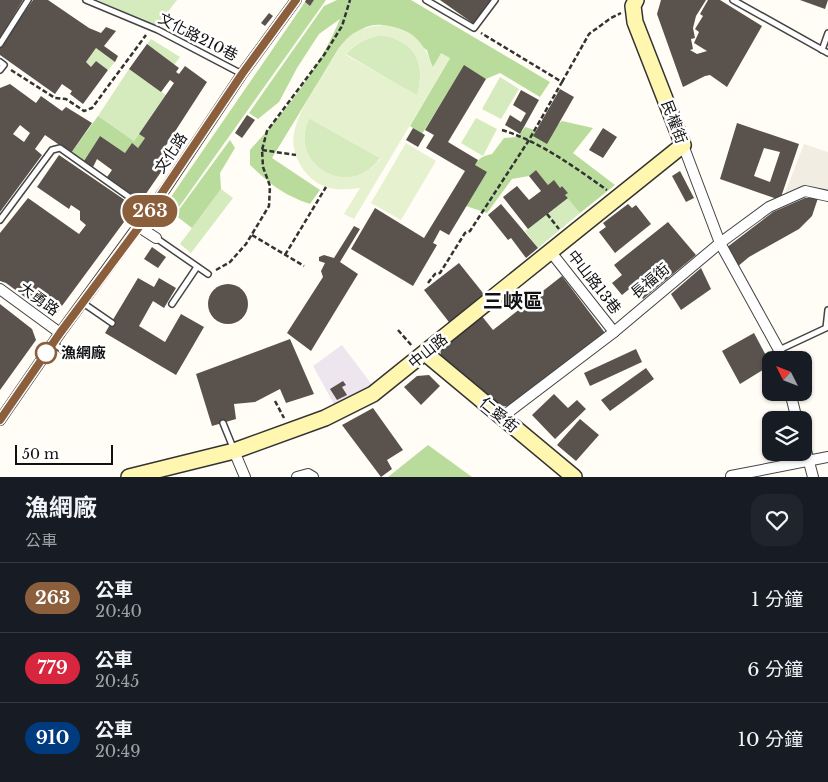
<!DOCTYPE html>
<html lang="zh-TW">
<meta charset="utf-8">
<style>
:root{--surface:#171b24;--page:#20242c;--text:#f1f3f6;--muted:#9ea1a6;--line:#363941}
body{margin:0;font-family:"Libre Baskerville","Noto Sans TC",serif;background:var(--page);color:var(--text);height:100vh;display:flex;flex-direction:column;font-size:19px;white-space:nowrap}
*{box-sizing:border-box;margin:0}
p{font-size:16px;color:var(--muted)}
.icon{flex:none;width:28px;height:28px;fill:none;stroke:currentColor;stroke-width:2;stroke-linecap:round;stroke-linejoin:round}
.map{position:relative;height:477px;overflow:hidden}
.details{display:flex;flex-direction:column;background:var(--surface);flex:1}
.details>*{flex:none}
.badge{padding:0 10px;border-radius:16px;font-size:18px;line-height:32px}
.needle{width:32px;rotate:312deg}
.tools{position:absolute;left:762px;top:351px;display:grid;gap:10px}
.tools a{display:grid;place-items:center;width:50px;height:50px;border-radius:10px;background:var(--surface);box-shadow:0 1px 4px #0004;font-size:25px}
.scale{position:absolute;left:15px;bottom:12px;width:98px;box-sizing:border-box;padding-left:5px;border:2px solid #111;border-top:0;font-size:14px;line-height:18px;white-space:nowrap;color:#111;-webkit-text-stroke:4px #fff;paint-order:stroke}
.map>.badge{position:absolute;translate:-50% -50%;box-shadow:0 0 0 2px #fff}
.round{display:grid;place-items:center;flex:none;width:52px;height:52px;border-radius:15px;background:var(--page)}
.summary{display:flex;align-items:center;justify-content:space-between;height:85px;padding:0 25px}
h1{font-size:24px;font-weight:700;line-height:38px}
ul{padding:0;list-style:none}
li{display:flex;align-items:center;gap:15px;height:70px;padding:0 25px;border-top:1px solid var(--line)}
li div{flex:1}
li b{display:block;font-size:19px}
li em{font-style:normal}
li .badge{min-width:55px;font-weight:700;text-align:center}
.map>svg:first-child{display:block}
.industrial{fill:#eee6ef}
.green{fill:#d5ebbd}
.forest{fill:#b9dc9c}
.pitch{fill:#e6f2cf;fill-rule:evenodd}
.plaza{fill:#f1ede2}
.building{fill:#5a524d;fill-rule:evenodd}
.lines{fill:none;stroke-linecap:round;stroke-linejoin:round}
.lane-casing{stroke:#444;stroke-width:8}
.street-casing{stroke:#444;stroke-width:12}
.secondary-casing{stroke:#333;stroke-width:18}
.path{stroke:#333;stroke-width:2.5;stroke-dasharray:5 2.5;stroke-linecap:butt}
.lane{stroke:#fff;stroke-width:5}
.street{stroke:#fff;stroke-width:10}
.secondary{stroke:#fff6b0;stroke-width:15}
.line-casing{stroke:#fff;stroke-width:11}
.line{stroke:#8b5e3c;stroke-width:8}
.stop-dot{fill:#fff;stroke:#8b5e3c;stroke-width:2.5}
.labels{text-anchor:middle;stroke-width:5;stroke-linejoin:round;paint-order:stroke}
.street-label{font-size:15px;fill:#111;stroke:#fff}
.stop-label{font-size:15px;font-weight:bold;fill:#111;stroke:#fff;text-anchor:start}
.district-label{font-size:20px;font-weight:bold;fill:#111;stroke:#fff}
</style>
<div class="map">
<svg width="828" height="477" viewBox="0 0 828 477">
<rect width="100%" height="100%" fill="#fffdf5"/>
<path class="industrial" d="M342,345L373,386L335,406L313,366Z"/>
<g class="green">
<path d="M97,0H177L157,26Z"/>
<path d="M381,35C416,41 426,63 417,96L346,54C357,43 365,38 381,35Z"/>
<path d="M151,39L180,57L174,65L147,44Z"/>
<path d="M96,48L115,62L108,70L96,61L91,67L86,62Z"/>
<path d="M129,69L166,95L134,141L98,116Z"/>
<path d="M500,77L519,89L501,119L482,109Z"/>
<path d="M309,118L380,158C374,165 368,172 359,175C337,184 309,168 305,145C303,135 306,127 309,118Z"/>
<path d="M476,118L497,129L483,156L461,143Z"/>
<path d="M221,189L233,198L191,253L180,244Z"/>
<path d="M568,198L580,213L538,248L525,231Z"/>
</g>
<g class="forest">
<path d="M314,0H326L174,214L164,207L305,2L310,6Z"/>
<path d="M337,0H411L550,82L540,97L500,73L486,79L464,66L422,134L410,126L450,58L432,68L427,50C419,45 390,25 382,25C364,23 350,36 339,48L272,158L320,190L310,204C282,194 272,185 250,165V150C287,109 318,71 340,19L319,34L297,68L279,102L258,119L249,113L324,6Z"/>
<path d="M98,116L134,141L139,134L145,138L138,148L132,144L125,153L100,136L84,161L71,153Z"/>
<path d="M562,121L593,128L573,153L615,185L580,213L565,195L568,193L562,186L560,188L548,185L536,170L529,176L512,179L487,213L466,206L475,165C480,157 483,156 492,154L504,138L518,137L525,127L547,134Z"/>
<path d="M230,140L235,148L220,173L221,189L192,228L175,215Z"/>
<path d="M428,445L472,477H388Z"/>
</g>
<g class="pitch">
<path d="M384,25C413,30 422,39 433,67L441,53L450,58L354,219L344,214L360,188C348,189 337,191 326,187C304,179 288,152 295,129C300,110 311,94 321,78C330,64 338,45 351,35C361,28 372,26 384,25ZM381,35C415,41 427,63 417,95L346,55C356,42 366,38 381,35ZM309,118L380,158V159C374,165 368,172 359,175C336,183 309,168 305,145C303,135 306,127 309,118Z"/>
<path d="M406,143L436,161L401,220L371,203Z"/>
</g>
<path class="plaza" d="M804,144L828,152V192L783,198Z"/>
<g class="building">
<path d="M0,0H23L0,38Z"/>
<path d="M33,0H48L89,28L101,33L106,27L116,31L104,46L118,56L115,62L96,48L86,62L91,67L96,61L108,70L83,104L70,94L72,91L62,84L55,94L0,55V48Z"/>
<path d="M306,0H314L310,6L305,2Z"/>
<path d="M440,0H491L474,24Z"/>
<path d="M661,0H706L696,16L693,28L695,38L691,39L693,49L690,50L697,54L707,51L694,43L699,32L695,29L703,16L700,14L708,0H720L762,26L727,87L710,75L705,76L683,87L657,14Z"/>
<path d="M800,0H828L825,9Z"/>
<path d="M269,13L273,16L265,26L261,23Z"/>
<path d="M147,44L179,68L176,72L179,74L185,66L207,82L163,150L172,156L141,201L107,177L112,170L97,159L93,167L84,161L100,136L125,153L132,143L138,148L145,138L139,134L174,83L170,80L161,92L129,69Z"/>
<path d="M464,65L486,79L448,142L478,160L475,165L487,172L449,235L440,230L433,243L437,245L413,286L351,249L375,208L424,238L465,171L426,148L434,135L425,130Z"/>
<path d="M10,84L36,103L41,96L62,111L66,107L92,123L71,153L45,135L35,149L42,155L0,212V88ZM20,125L30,133L24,142L13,134Z"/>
<path d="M560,89L574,97L547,144L533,136Z"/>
<path d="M521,90L539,100L520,134L505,125L510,115L521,122L526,113L513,105Z"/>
<path d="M247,115L255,120L242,138L235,133Z"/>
<path d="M737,123L799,144L780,200L720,179ZM764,148L780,152L770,182L754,176Z"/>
<path d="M413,128L425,135L418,147L406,140Z"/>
<path d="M603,128L617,137L603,158L589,150Z"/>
<path d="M59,155L135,207L56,314L49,315L6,283L0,281V233L28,198L79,234L86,225L80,220V211L71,205L69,209L37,187Z"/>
<path d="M536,170L548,185L554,180L560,188L562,186L568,193L565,195L568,198L528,229L503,197L517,186L529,200L541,191L529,176Z"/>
<path d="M680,171L694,198L686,202L672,176Z"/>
<path d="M805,198H818L812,216L799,229L749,257L737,267L726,248L773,212Z"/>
<path d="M501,204L538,248L526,258L511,238L508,240L488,215Z"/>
<path d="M628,204L632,208L636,205L651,224L615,253L599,232L606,227L603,223Z"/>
<path d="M668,222L696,255L643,299L633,286L622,295L612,283L622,275L614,265Z"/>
<path d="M354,226L360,229L340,262L358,274L311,351L287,333L323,277L321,271L325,263L319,261V257L324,255L334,258Z"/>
<path d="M152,247L166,257L158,268L144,259Z"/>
<path d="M459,263L487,298L452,326L424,290Z"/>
<path d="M701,268L711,289L681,310L671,294Z"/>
<path d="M562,276L605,333L511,406L494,407L440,362L441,347L481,315L493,330Z"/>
<path d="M138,278L154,287L159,278L176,288L164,308L153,301L139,326L165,342L181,314L204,327L176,375L105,333Z"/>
<circle cx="228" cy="304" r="20"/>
<path d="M0,304L32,329L36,340L0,390Z"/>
<path d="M754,333L771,365L740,384L722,351Z"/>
<path d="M290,339L314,394L286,403L280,389L255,402L234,404L236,419L212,426L196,374Z"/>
<path d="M636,349L642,362L590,386L584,373Z"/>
<path d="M646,368L654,379L610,411L601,400Z"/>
<path d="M429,375L440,386L421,405L404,387L417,376Z"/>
<path d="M343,381L346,385L342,387L347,395L337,400L330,389Z"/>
<path d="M554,394L568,408L577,400L586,409L555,439L532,415Z"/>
<path d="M373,408L403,450L387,460L392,469L381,477L342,425Z"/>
<path d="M580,419L599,435L576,461L557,445Z"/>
</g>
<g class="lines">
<g class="lane-casing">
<g id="lane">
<path d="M86,0L158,30L242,74"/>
<path d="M426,0L474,28L495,0"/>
<path d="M733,0L828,53"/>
<path d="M0,44L28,0"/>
<path d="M822,50L828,33"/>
<path d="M0,62L4,65L0,70"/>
<path d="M0,220L52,150L60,148L149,211"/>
<path d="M156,238L208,274"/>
<path d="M83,303L112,323"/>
<path d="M172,304L197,267"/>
<path d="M53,343L64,351"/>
<path d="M779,350L826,328L828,310"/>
<path d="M223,423L234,450"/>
</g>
</g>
<g class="street-casing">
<g id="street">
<path d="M683,145L720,243L779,350L781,360"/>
<path d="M139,227L156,238"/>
<path d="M550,251L614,332"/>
<path d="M0,289L60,333"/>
<path d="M790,392L797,420"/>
<path d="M502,417L614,332L720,243L769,207L805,191L828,196"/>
<path d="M0,420L60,333L166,188L242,74L296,0"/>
<path d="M804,443L813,477"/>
<path d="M234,451L245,477"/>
<path d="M731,476L828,457"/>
<path d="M297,477L308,474L313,477"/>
</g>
</g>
<g class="secondary-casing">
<g id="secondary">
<path d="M425,353L574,477"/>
<path d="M129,477L234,451L325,418L373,394L683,145L635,22L633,6L636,0"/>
</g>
</g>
<g class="path">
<path d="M11,70L55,98L66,99L84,111L92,108L146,35"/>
<path d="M562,82L589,34L611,18L621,13"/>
<path d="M502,130C541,142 574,167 607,190"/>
<path d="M262,150L296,155"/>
<path d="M547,214L559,229"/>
<path d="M252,235L304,266"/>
<path d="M285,255L326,187"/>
<path d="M216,270L230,262L246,244L269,206L270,186L263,167L262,150L267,131L324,55L342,26L350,0"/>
<path d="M428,283L435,274L440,273L465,233L470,231L529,140L562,82L481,33"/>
<path d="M398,330L412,346"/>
<path d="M275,401L284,418"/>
</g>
<use href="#lane" class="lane"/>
<use href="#street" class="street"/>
<use href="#secondary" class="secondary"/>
</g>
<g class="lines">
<g class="line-casing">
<path id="line" d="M0,420L60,333L139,227L242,74L296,0"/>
</g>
<use href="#line" class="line"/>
</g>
<circle class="stop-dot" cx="46" cy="353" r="10"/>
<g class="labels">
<g class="street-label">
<text transform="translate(198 37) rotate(27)" y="5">文化路210巷</text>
<text transform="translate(674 122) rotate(69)" y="5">民權街</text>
<text transform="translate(171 153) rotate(-56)" y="5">文化路</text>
<text transform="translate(650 281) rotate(-40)" y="5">長福街</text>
<text transform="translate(594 282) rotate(52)" y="5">中山路13巷</text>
<text transform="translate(39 299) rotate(36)" y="5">大勇路</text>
<text transform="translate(428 351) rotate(-39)" y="5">中山路</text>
<text transform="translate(499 415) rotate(40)" y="5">仁愛街</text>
</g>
<g class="stop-label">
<text x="61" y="358">漁網廠</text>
</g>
<g class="district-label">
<text x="513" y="308">三峽區</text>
</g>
</g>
</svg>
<div class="tools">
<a><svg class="needle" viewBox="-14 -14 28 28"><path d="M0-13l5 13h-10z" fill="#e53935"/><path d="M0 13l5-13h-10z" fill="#9ea1a6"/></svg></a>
<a><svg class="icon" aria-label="layers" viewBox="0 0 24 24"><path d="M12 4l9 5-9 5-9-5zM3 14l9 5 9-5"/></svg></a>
</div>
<div class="scale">50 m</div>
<b class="badge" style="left:150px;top:211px;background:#8b5e3c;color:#fff">263</b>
</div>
<section class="details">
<div class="summary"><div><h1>漁網廠</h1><p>公車</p></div><a class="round"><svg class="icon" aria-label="heart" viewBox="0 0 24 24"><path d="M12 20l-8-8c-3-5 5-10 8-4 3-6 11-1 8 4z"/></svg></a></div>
<ul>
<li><span class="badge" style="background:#8b5e3c;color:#fff">263</span><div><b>公車</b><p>20:40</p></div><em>1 分鐘</em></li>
<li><span class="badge" style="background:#d7263d;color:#fff">779</span><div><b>公車</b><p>20:45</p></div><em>6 分鐘</em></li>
<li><span class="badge" style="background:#003b80;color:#fff">910</span><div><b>公車</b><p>20:49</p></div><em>10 分鐘</em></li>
</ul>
</section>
